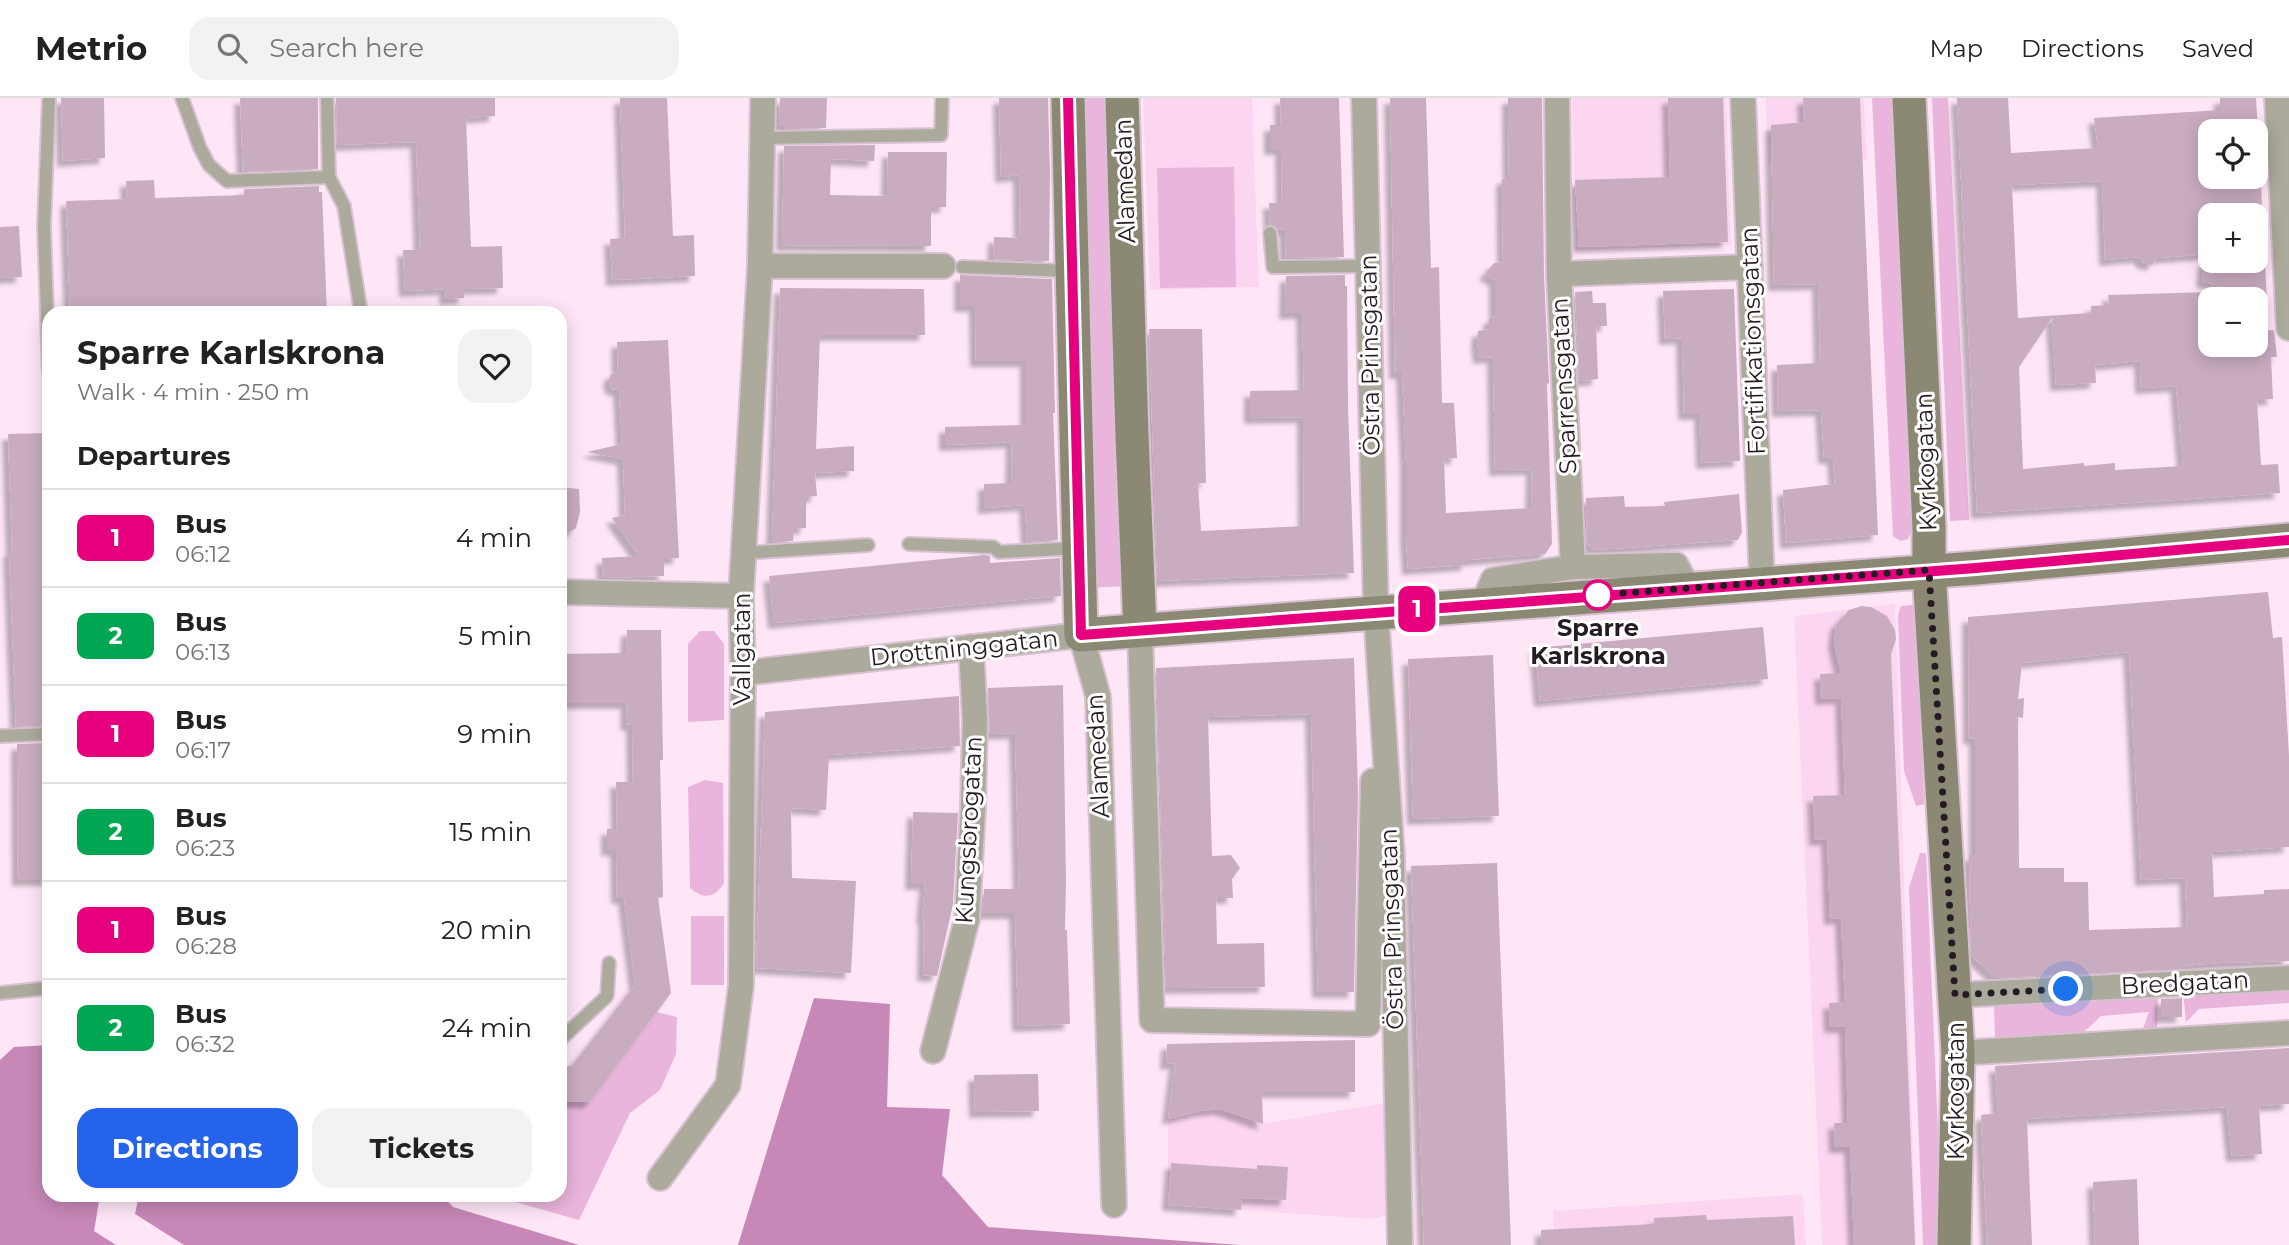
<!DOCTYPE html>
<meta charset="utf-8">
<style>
:root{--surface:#fff;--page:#f2f2f2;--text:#222;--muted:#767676;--line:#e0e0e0;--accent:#2563eb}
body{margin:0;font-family:Montserrat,sans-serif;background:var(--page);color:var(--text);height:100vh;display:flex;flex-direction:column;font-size:26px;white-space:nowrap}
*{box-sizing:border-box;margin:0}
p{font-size:23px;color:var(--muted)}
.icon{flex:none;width:38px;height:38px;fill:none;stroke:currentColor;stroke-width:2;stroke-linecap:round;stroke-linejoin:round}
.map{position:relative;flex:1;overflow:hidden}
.details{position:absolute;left:42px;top:208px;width:525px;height:896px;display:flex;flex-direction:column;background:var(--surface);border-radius:21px;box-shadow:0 4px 18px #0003}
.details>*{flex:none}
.badge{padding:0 14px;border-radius:10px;font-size:24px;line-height:46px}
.tools{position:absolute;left:2198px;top:21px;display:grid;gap:14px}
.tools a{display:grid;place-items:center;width:70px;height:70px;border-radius:14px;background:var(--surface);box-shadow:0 4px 18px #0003;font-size:35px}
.you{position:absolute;width:35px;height:35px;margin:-18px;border:5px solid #fff;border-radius:50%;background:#1a73e8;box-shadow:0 0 0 10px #1a73e833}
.map>.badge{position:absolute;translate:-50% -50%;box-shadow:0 0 0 4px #fff}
h2{padding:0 35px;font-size:26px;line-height:63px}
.round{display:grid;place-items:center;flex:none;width:74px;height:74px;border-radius:21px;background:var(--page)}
.head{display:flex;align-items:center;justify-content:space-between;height:119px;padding:0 35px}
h1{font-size:33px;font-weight:700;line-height:52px}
.button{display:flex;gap:14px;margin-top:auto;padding:14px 35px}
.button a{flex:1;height:80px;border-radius:21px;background:var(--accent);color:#fff;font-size:28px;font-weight:700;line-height:80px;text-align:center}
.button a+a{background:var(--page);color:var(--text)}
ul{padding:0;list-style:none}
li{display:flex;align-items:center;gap:21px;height:98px;padding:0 35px;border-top:2px solid var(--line)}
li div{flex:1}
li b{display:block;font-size:26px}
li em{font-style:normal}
li .badge{min-width:77px;font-weight:700;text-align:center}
header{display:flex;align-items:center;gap:42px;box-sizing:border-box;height:98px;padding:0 35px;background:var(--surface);border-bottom:2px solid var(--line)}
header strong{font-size:33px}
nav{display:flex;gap:38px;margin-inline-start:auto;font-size:24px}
.search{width:490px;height:63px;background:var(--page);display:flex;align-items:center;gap:18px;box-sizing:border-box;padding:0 24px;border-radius:21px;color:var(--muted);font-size:26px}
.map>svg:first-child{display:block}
.built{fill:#fcd6f1}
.green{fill:#eab5dc}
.water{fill:#c788b7}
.building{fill:#caacc1;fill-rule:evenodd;filter:url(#shadow)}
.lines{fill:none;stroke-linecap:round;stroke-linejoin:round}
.lane-casing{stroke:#d8c1d1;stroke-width:16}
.street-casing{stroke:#d8c1d1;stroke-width:28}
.secondary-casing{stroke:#d8c1d1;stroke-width:37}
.lane{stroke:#abaa9c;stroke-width:12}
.street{stroke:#abaa9c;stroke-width:24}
.secondary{stroke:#8b8974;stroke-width:33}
.line-casing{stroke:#fff;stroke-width:16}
.line{stroke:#e6007e;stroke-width:10}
.walk{stroke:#261b23;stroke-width:7;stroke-dasharray:0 12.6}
.stop-dot{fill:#fff;stroke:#e6007e;stroke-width:3.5}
.labels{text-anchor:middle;stroke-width:6;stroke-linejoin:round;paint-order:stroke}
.street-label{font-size:24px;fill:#261b23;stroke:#fff}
.stop-label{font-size:24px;font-weight:bold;fill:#261b23;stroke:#fff}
</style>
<header>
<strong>Metrio</strong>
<div class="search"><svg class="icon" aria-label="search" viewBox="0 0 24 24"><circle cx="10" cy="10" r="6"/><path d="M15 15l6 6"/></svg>Search here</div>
<nav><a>Map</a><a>Directions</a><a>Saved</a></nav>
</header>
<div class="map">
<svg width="2289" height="1147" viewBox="0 0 2289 1147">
<defs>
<filter id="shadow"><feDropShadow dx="-6" dy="6" stdDeviation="2" flood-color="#0004"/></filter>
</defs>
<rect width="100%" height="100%" fill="#ffe6f7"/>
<g class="built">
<path d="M1143,0H1252L1259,189L1150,192Z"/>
<path d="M1572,0H1726L1731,147L1576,152Z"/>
<path d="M1766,0H1864L1867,61L1768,65Z"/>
<path d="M1895,506L1916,1147H1822L1794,518Z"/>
<path d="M1388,1004L1391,1116L1373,1121L1168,1107V1021L1200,1013L1221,1011L1263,1026Z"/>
<path d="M1803,1096L1806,1147H1555L1553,1113Z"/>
</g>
<g class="green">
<path d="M1080,0H1115L1129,488L1088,490Z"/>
<path d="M1872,0H1894L1912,432L1908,441L1900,443L1893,438Z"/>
<path d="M1932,0H1948L1969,422L1950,423Z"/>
<path d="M1234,69L1236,189L1160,190L1157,70Z"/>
<path d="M1912,507L1917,510L1924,706L1916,708L1904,673L1898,517L1901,508Z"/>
<path d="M700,533H714L724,546V622L688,624V546Z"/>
<path d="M705,682L723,685L724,785C715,800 704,802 690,790L688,689Z"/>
<path d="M1920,755H1926L1942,1127L1940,1147H1923L1909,790Z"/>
<rect x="691" y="818" width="33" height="69"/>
<path d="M2289,888V905L2199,911L2186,924L2183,893Z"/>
<path d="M2158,895L2157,932L2142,933L2149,914L2101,918L2083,935L1995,940L1994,905Z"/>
<path d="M657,914L677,919L676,956L660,992L630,1015L579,1122L490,1097H560V1003L590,1004Z"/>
</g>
<g class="water">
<path d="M814,900L890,906L887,1009L950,1011L942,1077L988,1129L1240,1147H738Z"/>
<path d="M49,947V1097H100L94,1133L116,1147H0V962L14,949Z"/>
<path d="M139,1097H442L453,1109L579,1147H184L135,1116Z"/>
</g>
<g class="building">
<path d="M61,0H104L105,60L63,63Z"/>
<path d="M240,0H318V71L243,74Z"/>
<path d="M336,0H495V18L466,20L471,149L502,148L503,190L464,191V200L446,201L445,191L405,193L403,152H420L416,44L337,47Z"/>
<path d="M620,0H667L673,138L694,137L695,178L612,182L610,141L625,140Z"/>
<path d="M780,0H827L826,30L784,31V28H779Z"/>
<path d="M999,0H1048L1050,77L1049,163L993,161L994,139L1020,140L1019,77L1001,79Z"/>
<path d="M1280,0H1339L1344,159L1286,160L1285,131L1278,132L1270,126L1269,105H1282L1281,51H1270V27H1281Z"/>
<path d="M1390,0H1426L1431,170L1439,169L1442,305H1454L1457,360L1444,361L1446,415L1531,410L1532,371L1495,372L1493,259L1479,260L1477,242L1478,233L1489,231V221L1495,218V182L1485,176L1494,165L1503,164L1502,81L1509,80L1508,0H1542L1544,177L1549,285L1547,286L1552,446L1545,456L1467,462V467L1408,471L1406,440V363L1402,275H1395Z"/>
<path d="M1668,0H1723L1728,144L1579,149L1575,82L1670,79Z"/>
<path d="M1803,0H1860L1878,437L1786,445L1783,392L1835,386L1833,360H1824L1821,312L1778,313L1777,267L1820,265L1818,186L1774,187L1771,27L1804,24Z"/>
<path d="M1957,0H2008L2011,55L2098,50L2094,20L2220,12V0H2256L2258,33H2210V79H2261L2262,117H2210V156L2157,160L2152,167L2142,164L2140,159L2105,162L2102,83L2012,87L2018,220L2091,215V208L2109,207L2108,197L2210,194V247H2256V233L2274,232L2277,259H2271L2273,301L2257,302L2261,367L2278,366L2280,395L1977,415ZM2052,220L2056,287L2096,285L2095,267L2140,263L2141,290L2176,288L2183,368L2115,372V365L2084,368V365L2023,371L2019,269Z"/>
<path d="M875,47L874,63L831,61L830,97L887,98L888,54H947L946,109H931V148L782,147L784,48Z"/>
<path d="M154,82L155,100L244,97V91L319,88V94H322L327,215H70L66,103L127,101L126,83Z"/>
<path d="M19,128L22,179L0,180V129Z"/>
<path d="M2204,163H2265L2267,203L2202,183Z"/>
<path d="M960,177L1052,181L1055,315H1053L1058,442L1027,444L1025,407L984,410V386L1011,385L1012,344L945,347V329L1023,327V324H1026V263H976L975,208H960Z"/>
<path d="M1345,177V188H1347L1348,310L1354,475L1157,483L1149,231H1202L1206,385H1198L1201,433L1304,428L1303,319L1250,320V293L1304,292L1302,215H1285L1286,178Z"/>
<path d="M780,190L924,191L925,237H820L816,351L854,348V373L815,375L817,398L806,399V430L794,431L793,443L772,444Z"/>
<path d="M1734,191L1740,363L1702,365L1700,316H1684L1682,240L1665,241L1663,193Z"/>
<path d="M1592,193L1593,205H1606L1607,228H1596L1598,281L1579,283L1575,194Z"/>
<path d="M668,242L679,460L664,461V478L603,480L602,460L639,458L612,420L625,417L623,361L587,354L622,346L619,292L612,291L609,283L611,276L618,273L617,244Z"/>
<path d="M49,335V421L44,422L49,627L16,629L9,453H12L8,336Z"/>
<path d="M560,389L579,391L580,414L576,430L560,440Z"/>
<path d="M1739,396L1742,434L1738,442L1595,452L1587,446L1586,400L1624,398L1625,409L1665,408L1664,404Z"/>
<path d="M984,457L990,458V465L1060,460L1061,498L774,525L769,478Z"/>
<path d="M2268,494L2273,540L2282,539L2289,658V749L2212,754L2214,799L2264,796V792L2289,791V863L2218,865L2182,868V871L1996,880L1971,857L1969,757H1975V641L1969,640L1968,519ZM2129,554L2141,782L2185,780L2187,829L2089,832L2088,784H2064V770H2019L2018,619L2023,620L2024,600L2018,601L2022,565Z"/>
<path d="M1862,508L1871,509L1887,518L1895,532L1896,541L1891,556L1915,1147H1854L1850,1049H1835L1834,1025H1848L1845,929H1830L1829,905L1845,904L1841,820L1830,821L1827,741L1815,742L1813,698L1845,697L1841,600L1821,601L1820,576L1841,575L1834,545L1836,527L1849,512Z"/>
<path d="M1763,529L1768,581L1540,603L1535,550Z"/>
<path d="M627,532H661L663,662H660L663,799L658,800L671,895L590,1004L560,1003V968H572L635,887L624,800H617L616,752H607V731H617L616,684H633L632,627L626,626L627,605H560V556L626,555Z"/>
<path d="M1493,557L1499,718L1413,721L1408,561Z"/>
<path d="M1354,560L1358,694L1354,894H1318L1311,616L1208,619L1212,758L1231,757L1240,770L1232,781L1233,800H1216L1217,846L1264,845L1265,889L1166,890L1156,570Z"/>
<path d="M1063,587L1066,783L1065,832H1067L1070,926L1018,928L1015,815H982L984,791H1019L1015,635L990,636L988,590Z"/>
<path d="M959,598L960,648L829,657L826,712L791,710L792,780L856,783L851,875L756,870L765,614Z"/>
<path d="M49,645V782H18L17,646Z"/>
<path d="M913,714L958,715L953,806L937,878L923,877L924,821H922L925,786H911Z"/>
<path d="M1497,765L1511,1147H1424L1411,768Z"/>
<path d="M2182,900V919H2161V901Z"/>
<path d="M1355,942V994H1262L1263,1026L1221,1011L1200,1013L1168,1021L1175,965L1166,966L1167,946Z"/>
<path d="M2289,950V1006L2259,1008L2262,1056L2232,1058L2227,1009L2027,1021L2032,1147H1987L1981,1017L1998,1015L1995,968Z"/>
<path d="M1038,976L1039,1013L975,1014L974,977Z"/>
<path d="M1171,1065L1257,1071V1067L1288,1069L1286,1102L1242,1100L1241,1112L1168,1107Z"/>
<path d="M2137,1081L2139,1147H2095L2093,1084Z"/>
<path d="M1706,1117L1707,1122L1793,1118L1795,1147H1541V1132L1654,1126V1120Z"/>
</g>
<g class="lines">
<g class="lane-casing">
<g id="lane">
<path d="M182,0L200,50L209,67L227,83L329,79L327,0"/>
<path d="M762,40L941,37L942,0"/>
<path d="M329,79L344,108L361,215"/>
<path d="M1270,135L1273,169L1368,168"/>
<path d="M962,169L1072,173"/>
<path d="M49,274L44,128L49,0"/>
<path d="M909,446L993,449L999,454L1078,450"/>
<path d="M743,455L868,447"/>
<path d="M0,638L49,636"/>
<path d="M0,895L49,890"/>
<path d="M560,942L607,898L609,865"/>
</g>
</g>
<g class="street-casing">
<g id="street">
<path d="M1364,0L1376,515L1392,759L1400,1147"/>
<path d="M1743,0L1762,485"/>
<path d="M2277,0L2289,230"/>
<path d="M760,168H943"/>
<path d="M1559,176L1750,169"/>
<path d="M1573,469L1676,467L1688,490"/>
<path d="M560,494L741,498"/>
<path d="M1483,506L1493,482L1573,469L1559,176L1557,0"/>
<path d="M1140,532L1152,922L1368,926L1373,683"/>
<path d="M743,575L1081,537L1098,598L1114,1107"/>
<path d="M1955,897L2289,880"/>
<path d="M933,953L967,821L973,710L975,621L971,549"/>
<path d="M1958,955L2289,935"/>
<path d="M660,1080L728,987L741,888L743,575L741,498L760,168L763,0"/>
</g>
</g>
<g class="secondary-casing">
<g id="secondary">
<path d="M1068,0L1081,537L1976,470L2289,442"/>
<path d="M1122,0L1132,338L1140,532"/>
<path d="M1909,0L1929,430V473L1958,955L1954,1147"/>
</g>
</g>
<use href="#lane" class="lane"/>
<use href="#street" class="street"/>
<use href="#secondary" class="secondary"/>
</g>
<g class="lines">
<g class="line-casing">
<path id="line" d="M1068,0L1081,537L1976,470L2289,442"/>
</g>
<use href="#line" class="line"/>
<path class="walk" d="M1598,497L1929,472L1955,897L2066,891"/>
</g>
<circle class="stop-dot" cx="1598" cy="497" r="14"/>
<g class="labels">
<g class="street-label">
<text transform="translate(1125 83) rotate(-92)" y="8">Alamedan</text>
<text transform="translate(1753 243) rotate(-92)" y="8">Fortifikationsgatan</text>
<text transform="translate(1370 257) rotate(-91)" y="8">Östra Prinsgatan</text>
<text transform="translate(1564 288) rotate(-93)" y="8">Sparrensgatan</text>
<text transform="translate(1926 364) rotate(-92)" y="8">Kyrkogatan</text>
<text transform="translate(964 550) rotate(-6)" y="8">Drottninggatan</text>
<text transform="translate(742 551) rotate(-90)" y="8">Vallgatan</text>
<text transform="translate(1098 658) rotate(-93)" y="8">Alamedan</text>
<text transform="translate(969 732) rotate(-87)" y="8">Kungsbrogatan</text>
<text transform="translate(1392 831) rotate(-92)" y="8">Östra Prinsgatan</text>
<text transform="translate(2185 885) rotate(-3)" y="8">Bredgatan</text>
<text transform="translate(1956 993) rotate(-90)" y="8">Kyrkogatan</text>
</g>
<g class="stop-label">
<text x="1598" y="538">Sparre<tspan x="1598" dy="28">Karlskrona</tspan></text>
</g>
</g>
</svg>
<div class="tools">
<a><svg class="icon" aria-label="locate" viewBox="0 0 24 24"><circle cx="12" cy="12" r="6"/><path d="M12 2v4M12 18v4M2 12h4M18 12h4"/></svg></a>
<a>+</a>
<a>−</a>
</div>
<div class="you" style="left:2066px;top:891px"></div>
<b class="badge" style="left:1417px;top:511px;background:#e6007e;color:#fff">1</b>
<section class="details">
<div class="head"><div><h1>Sparre Karlskrona</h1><p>Walk · 4 min · 250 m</p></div><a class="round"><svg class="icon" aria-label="heart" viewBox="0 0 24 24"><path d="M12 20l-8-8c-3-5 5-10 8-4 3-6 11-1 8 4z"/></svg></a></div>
<h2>Departures</h2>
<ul>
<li><span class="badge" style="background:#e6007e;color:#fff">1</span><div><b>Bus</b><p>06:12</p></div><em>4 min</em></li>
<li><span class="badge" style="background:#00a651;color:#fff">2</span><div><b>Bus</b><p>06:13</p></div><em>5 min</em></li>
<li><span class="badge" style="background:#e6007e;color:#fff">1</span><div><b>Bus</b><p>06:17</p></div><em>9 min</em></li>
<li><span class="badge" style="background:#00a651;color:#fff">2</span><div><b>Bus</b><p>06:23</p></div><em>15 min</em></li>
<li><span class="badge" style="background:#e6007e;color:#fff">1</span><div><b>Bus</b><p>06:28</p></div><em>20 min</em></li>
<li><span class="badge" style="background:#00a651;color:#fff">2</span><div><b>Bus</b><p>06:32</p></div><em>24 min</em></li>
</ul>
<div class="button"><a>Directions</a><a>Tickets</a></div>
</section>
</div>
